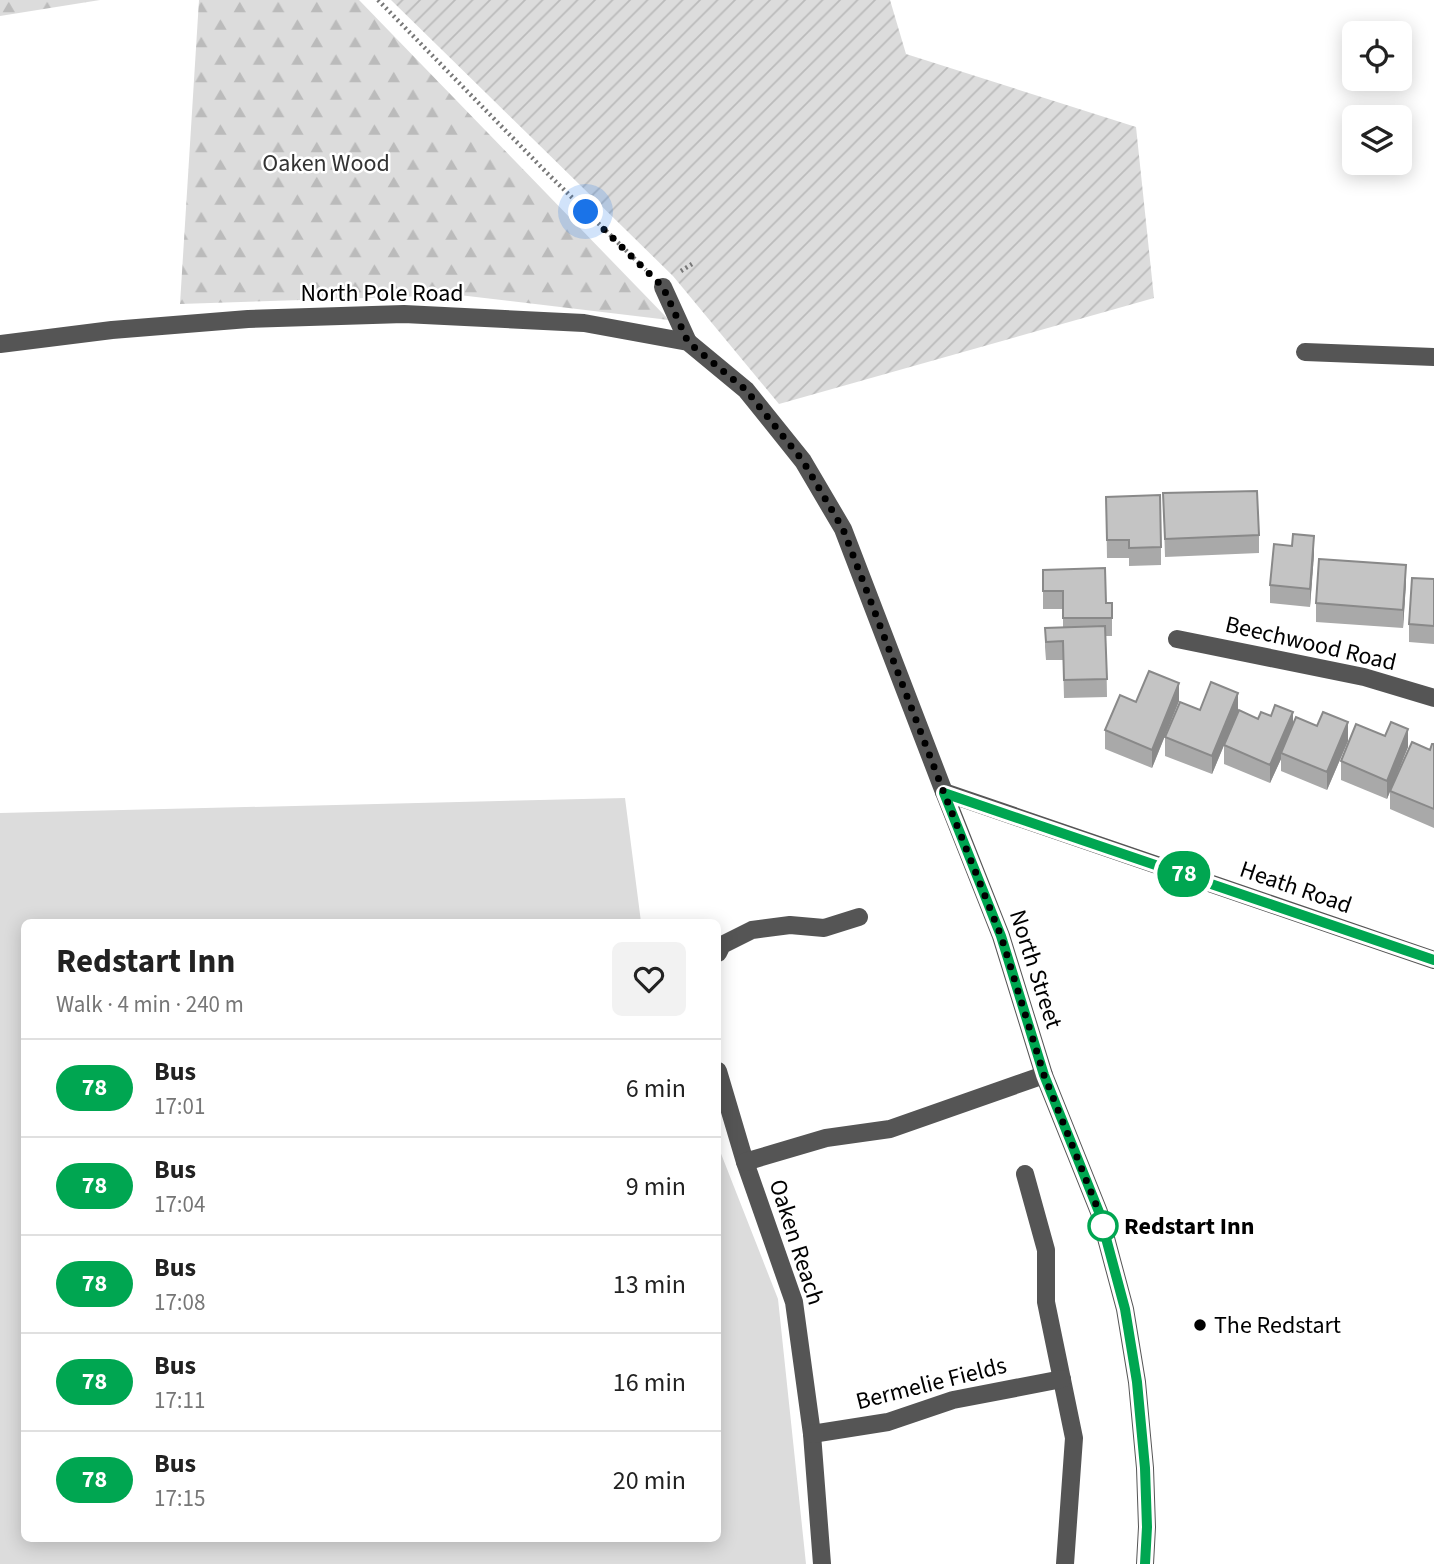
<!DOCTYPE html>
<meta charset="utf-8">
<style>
:root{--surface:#fff;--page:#f2f2f2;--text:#222;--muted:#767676;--line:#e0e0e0}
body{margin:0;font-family:"Source Sans 3",sans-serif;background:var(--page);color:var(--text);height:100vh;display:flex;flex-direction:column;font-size:26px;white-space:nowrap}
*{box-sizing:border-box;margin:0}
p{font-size:23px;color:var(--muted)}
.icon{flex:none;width:38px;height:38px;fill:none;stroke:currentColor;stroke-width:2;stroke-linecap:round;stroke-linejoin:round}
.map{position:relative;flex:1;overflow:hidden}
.sheet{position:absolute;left:21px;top:919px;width:700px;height:623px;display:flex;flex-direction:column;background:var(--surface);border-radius:10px;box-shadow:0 4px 18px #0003}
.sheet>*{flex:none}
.badge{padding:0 14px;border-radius:23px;font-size:24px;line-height:46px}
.controls{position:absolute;left:1342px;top:21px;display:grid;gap:14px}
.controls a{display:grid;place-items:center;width:70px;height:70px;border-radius:10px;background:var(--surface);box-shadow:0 4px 18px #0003;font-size:35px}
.you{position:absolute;width:35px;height:35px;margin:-18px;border:5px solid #fff;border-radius:50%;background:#1a73e8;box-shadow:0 0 0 10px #1a73e833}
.map>.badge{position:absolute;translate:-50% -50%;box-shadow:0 0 0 4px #fff}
.round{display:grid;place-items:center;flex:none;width:74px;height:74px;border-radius:10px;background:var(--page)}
.headline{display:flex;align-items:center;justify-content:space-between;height:119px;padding:0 35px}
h1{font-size:33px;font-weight:700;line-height:52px}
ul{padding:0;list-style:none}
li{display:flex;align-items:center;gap:21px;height:98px;padding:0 35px;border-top:2px solid var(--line)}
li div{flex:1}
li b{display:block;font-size:26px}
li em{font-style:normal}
li .badge{min-width:77px;font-weight:700;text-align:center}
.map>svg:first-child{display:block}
.grass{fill:#dcdcdc}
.forest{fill:url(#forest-firs)}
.garden{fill:url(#garden-furrows)}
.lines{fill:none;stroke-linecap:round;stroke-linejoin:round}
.path{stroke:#777;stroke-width:4.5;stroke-dasharray:2 3.5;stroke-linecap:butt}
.minor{stroke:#555;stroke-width:18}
.wall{fill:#a9a9a9}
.shaded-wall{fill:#898989}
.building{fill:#c4c4c4;stroke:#898989;stroke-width:2}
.line-casing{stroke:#fff;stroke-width:16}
.line{stroke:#00a651;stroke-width:10}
.walk{stroke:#000;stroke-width:7;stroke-dasharray:0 12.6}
.stop-dot{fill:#fff;stroke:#00a651;stroke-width:3.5}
.poi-dot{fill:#000;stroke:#fff;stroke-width:2.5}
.labels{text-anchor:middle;stroke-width:5;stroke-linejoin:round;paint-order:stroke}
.park-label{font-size:24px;fill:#333;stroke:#fff}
.street-label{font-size:24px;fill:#000;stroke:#fff}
.stop-label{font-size:24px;font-weight:bold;fill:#000;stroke:#fff;text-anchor:start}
.poi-label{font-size:24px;fill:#000;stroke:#fff;text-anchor:start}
</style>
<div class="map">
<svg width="1434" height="1564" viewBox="0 0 1434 1564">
<defs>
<pattern id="forest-firs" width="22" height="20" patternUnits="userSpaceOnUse" patternTransform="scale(1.75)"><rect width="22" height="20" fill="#dcdcdc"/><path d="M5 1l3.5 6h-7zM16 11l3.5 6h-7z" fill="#bbb"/></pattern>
<pattern id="garden-furrows" width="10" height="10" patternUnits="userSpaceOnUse" patternTransform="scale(1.75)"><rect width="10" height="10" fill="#dcdcdc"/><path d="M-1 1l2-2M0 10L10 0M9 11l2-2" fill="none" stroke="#bbb"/></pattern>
</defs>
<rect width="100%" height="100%" fill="#fff"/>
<path class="grass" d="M625,798L641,922H24V1538H718V1146L778,1299L806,1564H0V813Z"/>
<g class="forest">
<path d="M0,0H100L0,16Z"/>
<path d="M199,0H359L669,320L459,295L180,304Z"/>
</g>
<path class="garden" d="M391,0H890L906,54L1136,127L1154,298L779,404L673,276Z"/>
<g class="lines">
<g class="path">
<path d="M378,0L548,174L646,270"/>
<path d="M681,271L692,264"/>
</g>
<g class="minor">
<path d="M663,287L688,342"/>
<path d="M0,344L112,330L248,319L404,314L584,323L688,342L746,390L803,461L843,529L944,792L1001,936L1044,1075L1099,1212L1125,1309L1137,1382L1145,1468L1147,1527L1145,1564"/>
<path d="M1305,352L1434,357"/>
<path d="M1177,639L1364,677L1434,698"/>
<path d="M944,792L1434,960"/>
<path d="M718,953L722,945L752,930L790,925L824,928L859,917"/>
<path d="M718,1071L745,1162L794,1302L812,1434L822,1564"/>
<path d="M745,1162L826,1138L890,1129L1044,1075"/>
<path d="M1025,1174L1046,1250V1302L1074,1438L1065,1564"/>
<path d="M812,1434L888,1422L953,1400L1062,1379"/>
</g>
</g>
<g class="wall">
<path d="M1163,493L1259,535V553L1165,557Z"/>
<path d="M1106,497L1161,547V565L1129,566V558H1107Z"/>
<path d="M1314,554L1310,607L1270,603V585Z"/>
<path d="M1043,570L1106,603L1112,618V636H1106L1107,697L1064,698L1063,660H1046L1045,647V628H1063V609H1043Z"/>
<path d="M1434,579V644L1409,642V624Z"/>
<path d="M1406,583L1403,628L1316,622V603Z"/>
<path d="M1179,701L1152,768L1105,749V730L1136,702Z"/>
<path d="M1200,710L1238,712L1258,719L1293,725L1348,741L1327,790L1281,771V759L1270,783L1224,764V745L1212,774L1165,756V737Z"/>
<path d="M1434,744V828L1390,809V791Z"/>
<path d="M1408,747L1387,799L1341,780V761Z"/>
</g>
<g class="shaded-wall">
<path d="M1314,536V554L1310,607V589Z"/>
<path d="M1406,565V583L1403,628V610Z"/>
<path d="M1179,683V701L1152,768V750Z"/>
<path d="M1238,693V712L1212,774V756Z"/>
<path d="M1293,712V730L1281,753V759L1270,783V765Z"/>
<path d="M1348,722V741L1327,790V772Z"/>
<path d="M1408,729V747L1387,799V781Z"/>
</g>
<g class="building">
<path d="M1257,491L1259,535L1165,539L1163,493Z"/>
<path d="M1160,495L1161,547L1129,548V540H1107L1106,497Z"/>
<path d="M1293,534L1314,536L1310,589L1270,585L1274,544L1292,546Z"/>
<path d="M1319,559L1406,565L1403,610L1316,603Z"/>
<path d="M1105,568L1106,603H1112V618H1063V591H1043V570Z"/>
<path d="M1412,578L1434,579V626L1409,624Z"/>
<path d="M1105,626L1107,679L1064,680L1063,641L1046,642L1045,628Z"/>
<path d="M1149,671L1179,683L1152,750L1105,730L1120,695L1136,702Z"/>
<path d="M1211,682L1238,693L1212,756L1165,737L1180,702L1200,710Z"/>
<path d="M1275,705L1293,712L1270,765L1224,745L1239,710L1258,719L1261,712L1271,716Z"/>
<path d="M1323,712L1348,722L1327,772L1281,753L1296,717L1317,726Z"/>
<path d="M1391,722L1408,729L1387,781L1341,761L1356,724L1385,736Z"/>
<path d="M1412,742L1430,750L1432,744H1434V809L1390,791Z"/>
</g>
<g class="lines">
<g class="line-casing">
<path id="line" d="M1145,1564L1147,1527L1145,1468L1137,1382L1125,1309L1099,1212L1044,1075L1001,936L944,793L1434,960"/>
</g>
<use href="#line" class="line"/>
<path class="walk" d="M586,212L663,287L688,342L746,390L803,461L843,529L944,793L1001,936L1044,1075L1099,1212L1105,1236L1103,1226"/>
</g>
<circle class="stop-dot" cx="1103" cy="1226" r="14"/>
<circle class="poi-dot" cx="1200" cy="1325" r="7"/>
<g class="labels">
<g class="park-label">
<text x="326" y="171">Oaken Wood</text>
</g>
<g class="street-label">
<text x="382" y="301">North Pole Road</text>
<text transform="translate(1311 643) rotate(13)" y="8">Beechwood Road</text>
<text transform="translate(1296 887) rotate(19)" y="8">Heath Road</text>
<text transform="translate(1036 969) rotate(72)" y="8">North Street</text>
<text transform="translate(797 1242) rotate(72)" y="8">Oaken Reach</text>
<text transform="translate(931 1383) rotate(-14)" y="8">Bermelie Fields</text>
</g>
<g class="stop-label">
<text x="1124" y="1234">Redstart Inn</text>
</g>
<g class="poi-label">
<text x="1214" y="1333">The Redstart</text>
</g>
</g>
</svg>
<div class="controls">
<a><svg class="icon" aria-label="locate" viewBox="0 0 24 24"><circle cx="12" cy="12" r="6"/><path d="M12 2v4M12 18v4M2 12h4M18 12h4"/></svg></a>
<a><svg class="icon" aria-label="layers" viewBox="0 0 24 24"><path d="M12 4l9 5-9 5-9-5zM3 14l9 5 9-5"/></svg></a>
</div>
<div class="you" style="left:586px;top:212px"></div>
<b class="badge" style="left:1184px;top:874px;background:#00a651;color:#fff">78</b>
<section class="sheet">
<div class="headline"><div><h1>Redstart Inn</h1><p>Walk · 4 min · 240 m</p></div><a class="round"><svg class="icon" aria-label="heart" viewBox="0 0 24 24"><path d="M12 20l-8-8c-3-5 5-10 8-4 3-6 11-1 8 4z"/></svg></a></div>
<ul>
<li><span class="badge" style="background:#00a651;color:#fff">78</span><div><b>Bus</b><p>17:01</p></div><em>6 min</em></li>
<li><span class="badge" style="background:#00a651;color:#fff">78</span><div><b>Bus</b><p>17:04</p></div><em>9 min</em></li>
<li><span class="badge" style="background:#00a651;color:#fff">78</span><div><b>Bus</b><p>17:08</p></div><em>13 min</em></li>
<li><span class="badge" style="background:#00a651;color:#fff">78</span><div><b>Bus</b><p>17:11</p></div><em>16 min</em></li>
<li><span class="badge" style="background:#00a651;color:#fff">78</span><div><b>Bus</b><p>17:15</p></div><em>20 min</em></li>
</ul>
</section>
</div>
